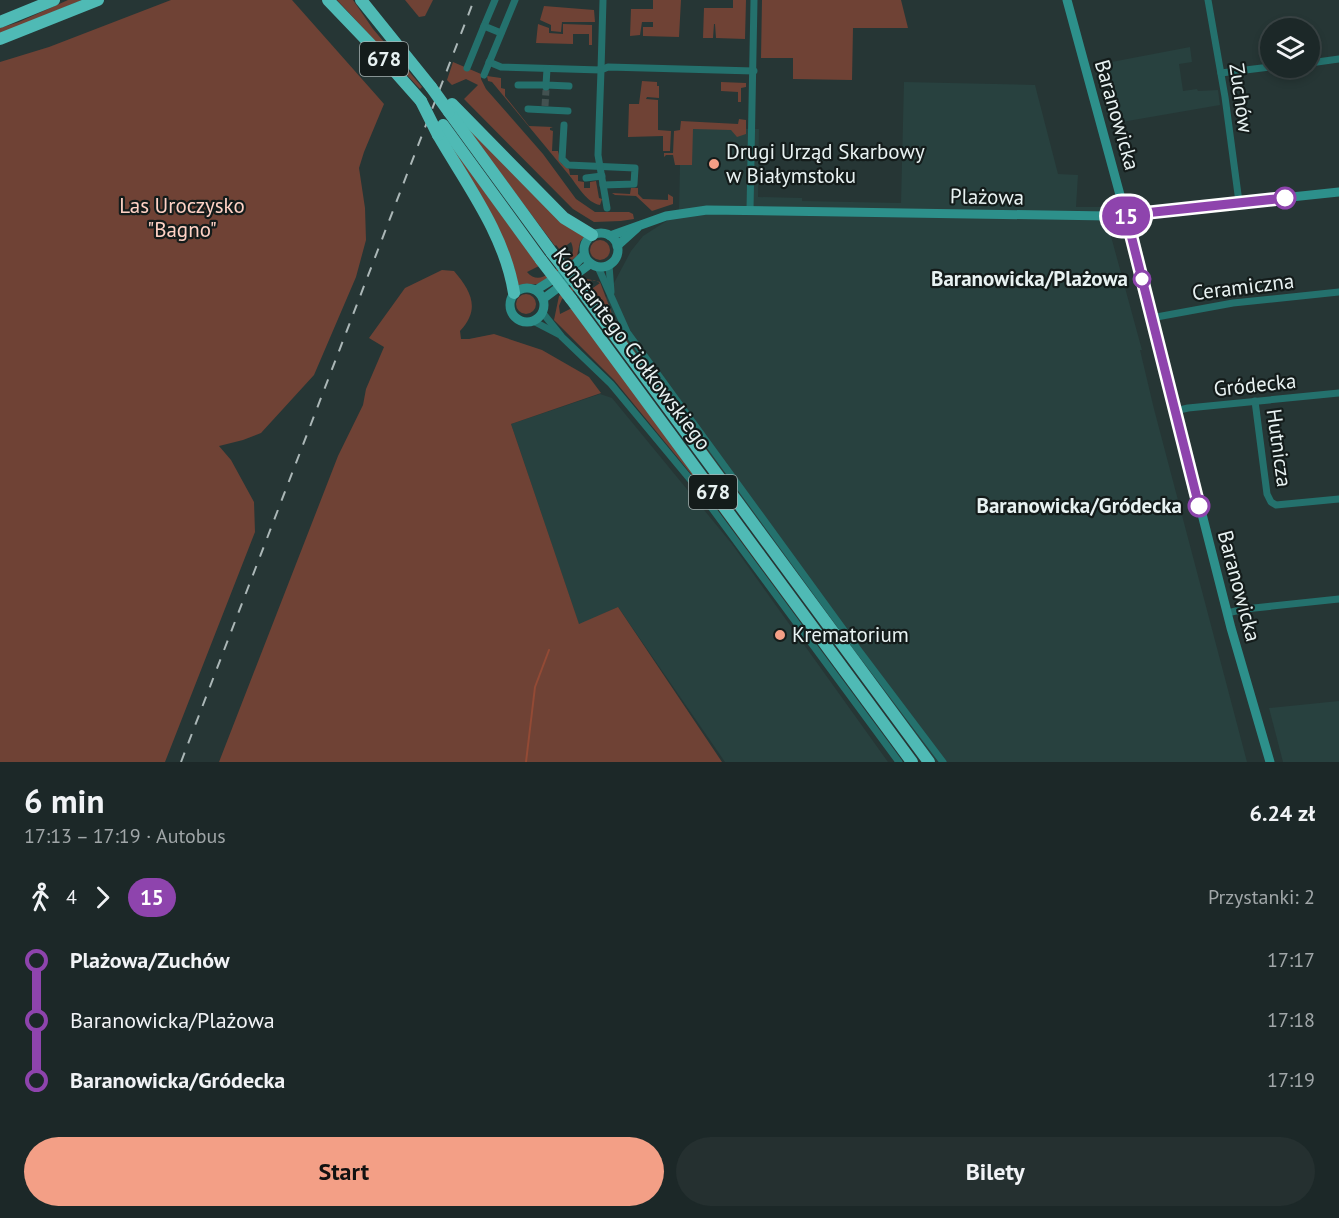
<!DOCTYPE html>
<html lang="pl">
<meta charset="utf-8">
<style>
:root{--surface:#1c2828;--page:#253030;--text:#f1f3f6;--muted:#a0a6a8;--line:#3a4445;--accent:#f39f86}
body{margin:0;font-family:"PT Sans",sans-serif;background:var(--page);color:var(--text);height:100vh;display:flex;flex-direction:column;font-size:22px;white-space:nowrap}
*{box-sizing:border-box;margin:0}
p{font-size:20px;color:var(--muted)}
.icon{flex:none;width:33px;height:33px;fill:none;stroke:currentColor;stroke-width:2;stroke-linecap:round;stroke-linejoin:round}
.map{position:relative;height:762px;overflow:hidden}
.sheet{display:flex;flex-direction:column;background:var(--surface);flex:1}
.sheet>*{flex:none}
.badge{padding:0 12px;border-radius:20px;font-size:21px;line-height:39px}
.buttons{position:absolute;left:1260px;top:18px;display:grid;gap:12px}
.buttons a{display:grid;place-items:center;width:60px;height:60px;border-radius:50%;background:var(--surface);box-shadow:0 3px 9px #0003,0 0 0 2px var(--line);font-size:30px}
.map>.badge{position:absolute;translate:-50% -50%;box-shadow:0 0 0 3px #fff}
.legs{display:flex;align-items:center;gap:9px;height:66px;padding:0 24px;font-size:20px}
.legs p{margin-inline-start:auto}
.headline{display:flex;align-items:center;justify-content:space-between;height:102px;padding:0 24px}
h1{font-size:33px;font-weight:700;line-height:45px}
.cta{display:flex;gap:12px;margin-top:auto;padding:12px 24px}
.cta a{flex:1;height:69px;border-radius:36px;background:var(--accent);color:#111;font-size:24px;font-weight:700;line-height:69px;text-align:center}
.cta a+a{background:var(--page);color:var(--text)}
ul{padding:0 24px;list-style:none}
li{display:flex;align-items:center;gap:21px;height:60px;font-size:22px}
li i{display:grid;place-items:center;width:9px;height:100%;margin:0 8px;background:currentColor}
li i::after{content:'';width:15px;height:15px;margin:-8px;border:4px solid;border-radius:50%;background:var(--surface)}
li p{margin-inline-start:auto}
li:first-child i{background:linear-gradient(#0000 50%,currentColor 0)}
li:last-child i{background:linear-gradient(currentColor 50%,#0000 0)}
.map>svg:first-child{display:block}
.built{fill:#28413f}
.green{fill:#6f4235}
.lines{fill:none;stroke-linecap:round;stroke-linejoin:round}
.stream{stroke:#934a35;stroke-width:2}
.street-tunnel{stroke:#435251;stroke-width:7;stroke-dasharray:7 3.5;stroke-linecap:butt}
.street{stroke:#24716d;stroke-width:7}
.secondary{stroke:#2d908b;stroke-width:9}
.highway{stroke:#4fbab5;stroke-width:12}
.rail{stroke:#abb7b7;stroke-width:2;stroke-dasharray:10 10;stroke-linecap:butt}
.highway-bridge{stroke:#4fbab5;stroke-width:12}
.line-1-casing{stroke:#fff;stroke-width:14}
.line-1{stroke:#8e44ad;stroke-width:9}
.poi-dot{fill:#f39f86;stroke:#141c1b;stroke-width:2}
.stop-1-dot{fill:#fff;stroke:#8e44ad;stroke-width:3}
.labels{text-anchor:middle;stroke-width:4.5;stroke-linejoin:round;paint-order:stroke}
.shield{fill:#141c1b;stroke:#a8b2b2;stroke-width:1.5}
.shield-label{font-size:20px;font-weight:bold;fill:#e8f2f2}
.street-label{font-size:21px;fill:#e8f2f2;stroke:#141c1b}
.poi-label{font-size:21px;fill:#e8f2f2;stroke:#141c1b;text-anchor:start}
.park-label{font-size:21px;fill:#ffd2c5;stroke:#141c1b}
.stop-label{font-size:21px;font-weight:bold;fill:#e8f2f2;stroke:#141c1b;text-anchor:end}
</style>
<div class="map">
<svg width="1339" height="762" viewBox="0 0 1339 762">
<rect width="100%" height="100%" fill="#263635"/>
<g class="built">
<path d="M1190,47L1192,62L1179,64L1183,91L1197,89L1198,91L1218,90L1220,105L1116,123L1101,64Z"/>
<path d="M904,82L1035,85L1058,174L1078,175L1076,207H1103L1142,350H1140L1154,409L1247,762H933L598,313L631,251L643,236L679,213L680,164L692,128L759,129L758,197L802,198V201L901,203Z"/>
<path d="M600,394L612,398L732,544L888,762H725L618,607L579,625L511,424Z"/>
<path d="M1339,701V762H1283L1269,708Z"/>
</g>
<g class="green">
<path d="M68,0H82L0,34V28L19,22Z"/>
<path d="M171,0H292L377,96L384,104L364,152L359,168L365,208L366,240L356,277L314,375L261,433L243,440L219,446L231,460L254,502L255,532L165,762H0V62L49,47Z"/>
<path d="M337,0H353L373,29L422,87L420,89Z"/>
<path d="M405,0H433L425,16L419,17Z"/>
<path d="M653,0H681L679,37L643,36V27H653V22H642L640,35L630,36L631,9H653Z"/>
<path d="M733,0H746L745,39L716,38L715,24H714L713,38H703L704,8H733Z"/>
<path d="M762,0H901L908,28H853L852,80L793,79V58H761Z"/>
<path d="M544,6L594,10L595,22H562L561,32L551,31V25L540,20Z"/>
<path d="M538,24L549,28V33L563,34V24L592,25V45H589V34H573V44L536,43Z"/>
<path d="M453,62L481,74V79L486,89L543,154L576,199L595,212H629L633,214L634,219L621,221L594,222L573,209L464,99L478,85L466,79L452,85L447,80Z"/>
<path d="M487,76L501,78V88L505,89V96L529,126L553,127L550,128V130L553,131L552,151H558L561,163L569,169L570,175H578V181L584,182V188H590V182L596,181L599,198L602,199L600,205C587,203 577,185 569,175L492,82L488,81Z"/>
<path d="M642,81L657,82V86H659V98L647,97L646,99L658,100V130L671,131L670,151H663V136L628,137L629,104H639Z"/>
<path d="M721,82L746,83V87L741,88V102H738V92L721,91Z"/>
<path d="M454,111L585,236L580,242L577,256L546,281L539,284L518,285L514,267L506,247L443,134L539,266L527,272C538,285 550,273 560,266C563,263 569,260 571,256C574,252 573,247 571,242L560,250L556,245L555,246Z"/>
<path d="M739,119L746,120V134L737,137L731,130L693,129L692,165H675L673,155H666L664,157V153H673L674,131L680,130L681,121L738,124Z"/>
<path d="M631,188H638V194L643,199L668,200V194L673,197V204L652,211L636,196L615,195L612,193L630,194Z"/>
<circle cx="600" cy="250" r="10"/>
<path d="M442,270L454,271C471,291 481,309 460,331L461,339H469L494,334L542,350L589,377L601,393L511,424L579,624L618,607L722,762H219L338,456L363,405L366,389L384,347L369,338L405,288Z"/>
<path d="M583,278L600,282L614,319L625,338L731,483L590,295V290L600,283L594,280L587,281L562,299L559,306L560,314L572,308L830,661L701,486L614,380L554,320L559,296Z"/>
<circle cx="526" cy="304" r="10"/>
</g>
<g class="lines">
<path class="stream" d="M526,762L535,687L549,650"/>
<path class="street-tunnel" d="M545,106L546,90"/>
<g class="street">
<path d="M495,0L484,26L501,33"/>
<path d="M1208,0L1225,97L1239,202"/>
<path d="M489,62L501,67L601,70L603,0"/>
<path d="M1310,63L1339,59"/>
<path d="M467,68L484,26"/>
<path d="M547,69L546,85L569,86"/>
<path d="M1221,73L1270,67"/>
<path d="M484,75L515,0"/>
<path d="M518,85H546V87"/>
<path d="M528,109L568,111"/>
<path d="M564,125L562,159L568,165L635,168L634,184L603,185"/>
<path d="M586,178L602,176"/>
<path d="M607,208L598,155L601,70L608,67L754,71"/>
<path d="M750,210L754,0"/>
<path d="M609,265L611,292"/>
<path d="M598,267L627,332L854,644L943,762"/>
<path d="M542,312L562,337L611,384L694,484L899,762"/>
<path d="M1151,318L1233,303L1339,292"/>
<path d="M533,321L558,334"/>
<path d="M1255,401L1267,494L1271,502L1276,505L1339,499"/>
<path d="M1175,411L1188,408L1339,393"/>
<path d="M1227,613L1245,609L1339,599"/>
</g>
<g class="secondary">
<path d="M1067,0L1132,239L1231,628L1270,762"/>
<circle cx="601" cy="250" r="17"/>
<path d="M610,236L666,216L707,210L1109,216L1339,192"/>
<path d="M617,246L637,228"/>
<circle cx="527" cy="305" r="17"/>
<path d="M536,290L571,268L584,255"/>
<path d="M543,299L590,264"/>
</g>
<g class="highway">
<path d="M328,0L374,48L421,101"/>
<path d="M361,0L431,87"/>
<path d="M0,22L54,0"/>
<path d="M0,39L98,0"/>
<path d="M452,104L564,218L592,235"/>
<path d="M449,112L552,253"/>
<path d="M443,125L541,260"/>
<path d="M438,135C467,185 505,235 514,293"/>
<path d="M582,291L929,762"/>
<path d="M571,299L912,762"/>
</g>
<path class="rail" d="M181,762L474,0"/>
<g class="highway-bridge">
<path d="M431,87L449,112"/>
<path d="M421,101L438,135"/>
<path d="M552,253L582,291"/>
<path d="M541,260L571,299"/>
</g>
</g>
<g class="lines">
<g class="line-1-casing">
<path id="line-1" d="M1199,506L1126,215L1285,198"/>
</g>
<use href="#line-1" class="line-1"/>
</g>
<g class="poi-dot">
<circle cx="714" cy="164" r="6"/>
<circle cx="780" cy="635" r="6"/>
</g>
<g class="stop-1-dot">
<circle cx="1285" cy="198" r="10"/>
<circle cx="1142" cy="279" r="8"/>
<circle cx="1199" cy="506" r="10"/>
</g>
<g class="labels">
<g class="shield">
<rect x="360" y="42" width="48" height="34" rx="4.5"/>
<rect x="689" y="475" width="48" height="34" rx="4.5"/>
</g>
<g class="shield-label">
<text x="384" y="66">678</text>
<text x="713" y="499">678</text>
</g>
<g class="street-label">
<text transform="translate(1241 98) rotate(82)" y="7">Zuchów</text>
<text transform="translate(1117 115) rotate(74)" y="7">Baranowicka</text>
<text transform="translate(987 197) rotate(1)" y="7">Plażowa</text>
<text transform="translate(1243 287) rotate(-7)" y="7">Ceramiczna</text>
<text transform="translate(632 349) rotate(53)" y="7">Konstantego Ciołkowskiego</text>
<text transform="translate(1255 385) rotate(-6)" y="7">Gródecka</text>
<text transform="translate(1279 448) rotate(82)" y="7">Hutnicza</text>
<text transform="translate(1239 586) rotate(75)" y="7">Baranowicka</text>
</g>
<g class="poi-label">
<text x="726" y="159">Drugi Urząd Skarbowy<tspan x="726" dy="24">w Białymstoku</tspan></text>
<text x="792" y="642">Krematorium</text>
</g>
<g class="park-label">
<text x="182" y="213">Las Uroczysko<tspan x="182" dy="24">"Bagno"</tspan></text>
</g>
<g class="stop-label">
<text x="1128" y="286">Baranowicka/Plażowa</text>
<text x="1182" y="513">Baranowicka/Gródecka</text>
</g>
</g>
</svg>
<div class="buttons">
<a><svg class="icon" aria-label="layers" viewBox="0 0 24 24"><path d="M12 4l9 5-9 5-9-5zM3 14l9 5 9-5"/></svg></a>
</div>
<b class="badge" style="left:1126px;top:216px;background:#8e44ad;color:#fff">15</b>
</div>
<section class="sheet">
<div class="headline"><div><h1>6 min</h1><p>17:13 – 17:19 · Autobus</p></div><b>6.24 zł</b></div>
<div class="legs"><svg class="icon" aria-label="walk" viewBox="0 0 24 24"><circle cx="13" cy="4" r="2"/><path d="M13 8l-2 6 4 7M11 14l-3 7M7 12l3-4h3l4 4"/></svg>4<svg class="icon" aria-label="forward" viewBox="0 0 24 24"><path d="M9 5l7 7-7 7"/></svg><b class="badge" style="background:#8e44ad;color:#fff">15</b><p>Przystanki: 2</p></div>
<ul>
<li><i style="color:#8e44ad"></i><b>Plażowa/Zuchów</b><p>17:17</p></li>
<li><i style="color:#8e44ad"></i><span>Baranowicka/Plażowa</span><p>17:18</p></li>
<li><i style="color:#8e44ad"></i><b>Baranowicka/Gródecka</b><p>17:19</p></li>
</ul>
<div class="cta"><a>Start</a><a>Bilety</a></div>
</section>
